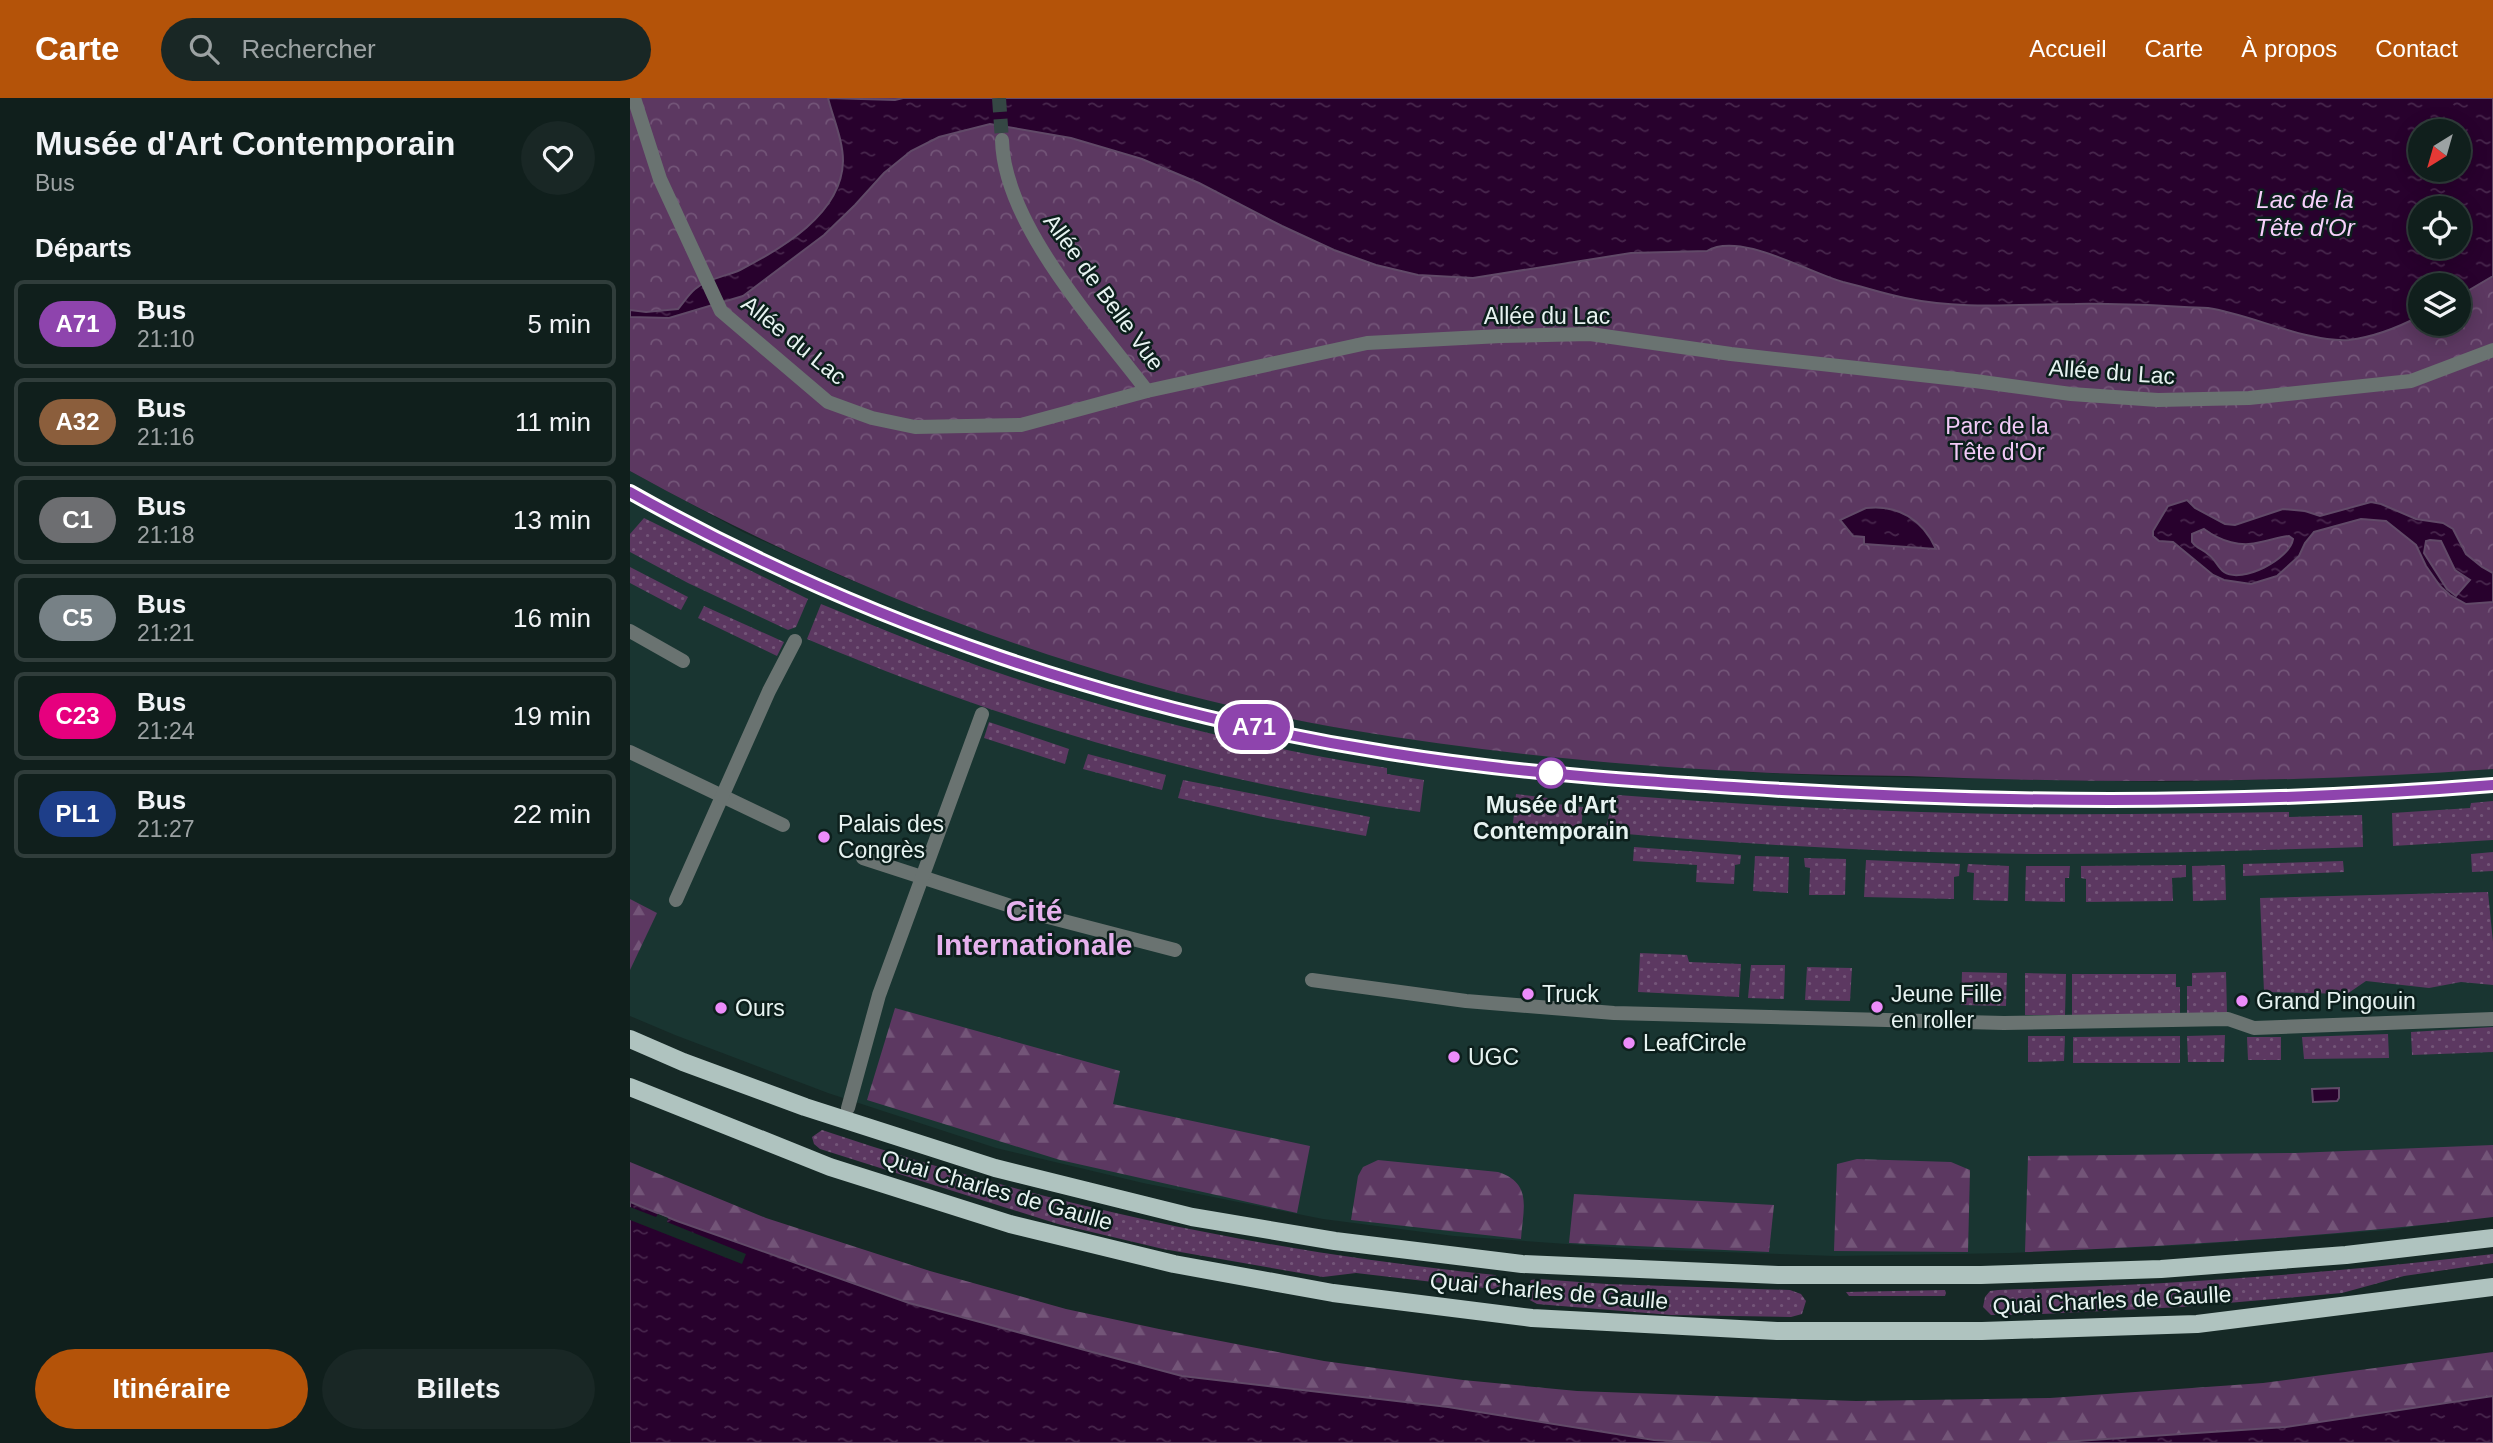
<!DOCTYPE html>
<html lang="fr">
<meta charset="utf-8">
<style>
:root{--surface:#101f1c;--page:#192725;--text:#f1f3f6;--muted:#9ca2a3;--line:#303d3b;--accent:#b45309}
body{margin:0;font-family:Helvetica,sans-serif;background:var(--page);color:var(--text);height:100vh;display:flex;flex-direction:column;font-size:26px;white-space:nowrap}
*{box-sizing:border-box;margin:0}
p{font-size:23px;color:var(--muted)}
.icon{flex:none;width:38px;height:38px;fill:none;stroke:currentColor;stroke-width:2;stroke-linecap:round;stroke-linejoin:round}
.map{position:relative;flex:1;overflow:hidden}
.panel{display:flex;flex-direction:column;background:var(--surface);width:630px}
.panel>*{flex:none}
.badge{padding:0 14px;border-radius:23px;font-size:24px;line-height:46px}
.needle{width:46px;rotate:217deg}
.buttons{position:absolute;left:1778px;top:21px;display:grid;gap:14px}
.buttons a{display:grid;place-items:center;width:63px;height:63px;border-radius:50%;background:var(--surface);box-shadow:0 4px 18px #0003,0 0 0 2px var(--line);font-size:35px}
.map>.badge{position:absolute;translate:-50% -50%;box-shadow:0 0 0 4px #fff}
h2{padding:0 35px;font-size:26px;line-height:63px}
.round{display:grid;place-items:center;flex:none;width:74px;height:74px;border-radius:37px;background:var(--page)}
.overview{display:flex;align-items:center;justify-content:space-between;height:119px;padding:0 35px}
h1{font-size:33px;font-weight:800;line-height:52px}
.action{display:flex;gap:14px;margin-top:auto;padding:14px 35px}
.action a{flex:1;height:80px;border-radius:42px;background:var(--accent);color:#fff;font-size:28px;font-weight:800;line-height:80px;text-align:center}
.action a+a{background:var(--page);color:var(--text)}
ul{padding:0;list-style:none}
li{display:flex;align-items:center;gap:21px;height:88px;margin:0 14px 10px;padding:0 21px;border:4px solid var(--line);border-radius:10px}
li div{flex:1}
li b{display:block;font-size:26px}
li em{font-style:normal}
li .badge{min-width:77px;font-weight:700;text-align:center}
header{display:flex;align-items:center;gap:42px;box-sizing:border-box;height:98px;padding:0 35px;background:var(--accent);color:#fff}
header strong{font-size:33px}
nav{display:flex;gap:38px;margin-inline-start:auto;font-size:24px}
.search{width:490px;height:63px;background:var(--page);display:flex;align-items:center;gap:18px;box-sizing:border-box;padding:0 24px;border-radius:38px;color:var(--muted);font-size:26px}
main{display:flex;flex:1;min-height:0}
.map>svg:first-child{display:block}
.built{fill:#193531}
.grass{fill:url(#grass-dots)}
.forest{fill:url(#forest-firs)}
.park{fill:url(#park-crowns);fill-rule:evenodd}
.water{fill:url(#water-ripples);stroke:#614a68;stroke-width:2;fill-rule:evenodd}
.pier{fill:#162926}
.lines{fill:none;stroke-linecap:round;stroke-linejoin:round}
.pedestrian-tunnel{stroke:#354744;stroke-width:14;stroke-dasharray:14 7;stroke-linecap:butt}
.pedestrian{stroke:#6a7371;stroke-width:14}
.primary{stroke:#afc3bf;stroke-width:18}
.line-casing{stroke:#fff;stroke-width:16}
.line{stroke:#8e44ad;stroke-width:10}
.stop-dot{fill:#fff;stroke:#8e44ad;stroke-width:3.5}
.poi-dot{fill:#ec8cfa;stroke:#0c1f1c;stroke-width:2.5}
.labels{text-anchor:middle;stroke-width:5;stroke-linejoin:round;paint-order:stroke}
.street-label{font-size:23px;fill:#e7f3f1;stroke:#0c1f1c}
.park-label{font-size:23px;fill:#f2caf7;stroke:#0c1f1c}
.stop-label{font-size:23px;font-weight:bold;fill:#e7f3f1;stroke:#0c1f1c}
.poi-label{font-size:23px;fill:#e7f3f1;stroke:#0c1f1c;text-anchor:start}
.water-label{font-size:24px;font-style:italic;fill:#f7d0fc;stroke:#0c1f1c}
.district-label{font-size:30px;font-weight:bold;fill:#e6b1ed;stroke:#0c1f1c}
</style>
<header>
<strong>Carte</strong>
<div class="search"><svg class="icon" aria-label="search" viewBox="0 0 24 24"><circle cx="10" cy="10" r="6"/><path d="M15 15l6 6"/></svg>Rechercher</div>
<nav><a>Accueil</a><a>Carte</a><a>À propos</a><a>Contact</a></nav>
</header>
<main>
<section class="panel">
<div class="overview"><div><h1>Musée d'Art Contemporain</h1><p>Bus</p></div><a class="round"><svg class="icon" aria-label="heart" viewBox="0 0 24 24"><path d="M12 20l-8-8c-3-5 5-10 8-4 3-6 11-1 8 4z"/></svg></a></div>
<h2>Départs</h2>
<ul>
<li><span class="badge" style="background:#8e44ad;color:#fff">A71</span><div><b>Bus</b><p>21:10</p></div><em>5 min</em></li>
<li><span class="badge" style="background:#8b5e3c;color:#fff">A32</span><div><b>Bus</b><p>21:16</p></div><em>11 min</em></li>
<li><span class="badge" style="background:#6d6e71;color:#fff">C1</span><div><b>Bus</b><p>21:18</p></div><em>13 min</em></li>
<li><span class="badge" style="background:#778186;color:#fff">C5</span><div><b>Bus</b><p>21:21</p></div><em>16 min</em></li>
<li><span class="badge" style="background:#e6007e;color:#fff">C23</span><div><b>Bus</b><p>21:24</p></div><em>19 min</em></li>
<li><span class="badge" style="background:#1e3e89;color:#fff">PL1</span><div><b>Bus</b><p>21:27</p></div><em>22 min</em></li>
</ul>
<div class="action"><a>Itinéraire</a><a>Billets</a></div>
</section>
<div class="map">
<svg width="1863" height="1345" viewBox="0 0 1863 1345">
<defs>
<pattern id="grass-dots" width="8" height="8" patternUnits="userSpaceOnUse" patternTransform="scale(1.75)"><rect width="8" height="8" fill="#5c3861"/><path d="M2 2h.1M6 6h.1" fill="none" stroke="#735578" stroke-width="1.8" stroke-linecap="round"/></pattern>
<pattern id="forest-firs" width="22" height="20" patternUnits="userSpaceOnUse" patternTransform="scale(1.75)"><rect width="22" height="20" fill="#5c3861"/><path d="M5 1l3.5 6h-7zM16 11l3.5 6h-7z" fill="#735578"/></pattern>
<pattern id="park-crowns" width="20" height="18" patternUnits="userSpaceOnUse" patternTransform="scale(1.75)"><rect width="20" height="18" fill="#5c3861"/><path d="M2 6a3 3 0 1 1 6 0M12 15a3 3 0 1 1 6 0" fill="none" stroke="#735578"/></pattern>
<pattern id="water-ripples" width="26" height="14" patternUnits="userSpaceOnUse" patternTransform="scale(1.75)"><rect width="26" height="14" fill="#28012d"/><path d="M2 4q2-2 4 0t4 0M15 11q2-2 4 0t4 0" fill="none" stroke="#47264c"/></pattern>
</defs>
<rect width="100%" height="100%" fill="#162926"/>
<path class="built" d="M0,373L113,434L218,481L339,528L430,559L559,596L667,622L721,632L931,659L1116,674L1202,678L1537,684L1658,681L1863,671V1118L1759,1132L1560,1147L1380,1155L1205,1158L1008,1151L824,1138L693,1121L513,1085L366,1050L198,995L45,937L0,918Z"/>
<g class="grass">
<path d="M14,420L178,501L166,529L158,532L58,485L0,454V436Z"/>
<path d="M0,469L58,499L51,512L0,485Z"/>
<path d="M191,506C252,531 312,556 375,577C500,619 627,649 757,670V676L794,682L790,714C578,684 374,625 177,541Z"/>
<path d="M74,508L154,544L147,558L68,520Z"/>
<path d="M359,624L439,651L435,666L354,640Z"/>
<path d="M458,656L536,677L532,692L453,671Z"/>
<path d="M553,682L740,719L736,738L637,720L548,700Z"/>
<path d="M886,696L918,700V705L953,709L951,733L883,725Z"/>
<path d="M988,697C1089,705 1190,711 1291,714C1414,718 1536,716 1659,714V719L1732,717L1733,749C1630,752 1527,756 1424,756C1274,756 1122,747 973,734C980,723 978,709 988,697Z"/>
<path d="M1863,703V742L1763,748L1762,715L1840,710L1841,705Z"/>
<path d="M1004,749L1111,757L1110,766L1105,767L1104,786L1066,784L1067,767L1003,763Z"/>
<path d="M1863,754V773L1842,774L1841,756Z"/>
<path d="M1125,758L1159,759L1158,795L1123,793Z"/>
<path d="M1174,760L1216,761L1215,797H1179L1180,770L1175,769Z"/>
<path d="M1236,762L1330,766L1329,778L1324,779V801L1234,799Z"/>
<path d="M1713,763L1714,774L1613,778V766Z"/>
<path d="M1338,766L1379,768L1378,803L1343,802L1344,775L1337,774Z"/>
<path d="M1556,767V779L1542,780L1543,803L1456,804V781L1451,780V768Z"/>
<path d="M1595,767L1596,802L1563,803L1562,768Z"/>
<path d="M1396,768H1440L1439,780H1435V804L1395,803Z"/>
<path d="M1858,794L1863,844V887L1831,884L1799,890L1736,883L1717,896L1634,894L1630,800Z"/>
<path d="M1010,855L1057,857L1059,864L1111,866L1109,899L1008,894Z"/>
<path d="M1121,867H1155L1154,901L1118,900Z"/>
<path d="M1177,869L1222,870L1220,903L1175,902Z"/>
<path d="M1332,874L1377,875L1376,908L1331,907Z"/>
<path d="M1596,874L1597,917L1557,918V888H1562V875Z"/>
<path d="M1395,875L1436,876L1435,917H1395Z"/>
<path d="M1442,876H1546V889H1550V917L1442,918Z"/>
<path d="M1863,929V954L1782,957L1781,934Z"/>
<path d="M1758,936L1759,960L1674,961L1672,939Z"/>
<path d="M1595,937L1594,964H1558L1557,938Z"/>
<path d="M1398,938H1435L1434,963L1398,964Z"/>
<path d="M1550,938V965H1443V939Z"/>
<path d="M1617,939H1651V962H1618Z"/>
<path d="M192,1032C411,1106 636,1154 865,1177L870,1181V1188L863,1191L726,1175L693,1179L533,1151L428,1126L190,1051L184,1046L182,1039Z"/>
<path d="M1863,1156V1165L1774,1178L1712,1195L1552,1209L1393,1217H1361L1353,1209L1355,1199L1360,1193L1368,1192C1533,1187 1698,1176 1863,1156Z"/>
<path d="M908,1181L977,1186L1160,1192L1171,1196L1176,1203L1172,1216L1161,1219L1041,1217L907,1206L898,1201L895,1195L901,1182Z"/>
<path d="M1315,1192L1316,1195L1315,1198H1219L1216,1194Z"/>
</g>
<g class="forest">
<path d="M0,801L27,815L0,872Z"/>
<path d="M265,910L490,973L483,1006L680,1048L667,1115L430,1062L237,1002Z"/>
<path d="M1863,1047V1119C1707,1138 1551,1148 1395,1154L1398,1058L1665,1055Z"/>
<path d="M1227,1061L1321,1064L1340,1072L1338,1154L1204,1153L1207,1066Z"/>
<path d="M748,1062L868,1074C903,1085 893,1111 891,1141L721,1122L728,1078L733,1069Z"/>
<path d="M0,1064L136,1120L300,1173L436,1211L529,1231L694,1263L833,1282L947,1293L1226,1303L1420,1300L1633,1285L1863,1254V1298L1656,1329L1418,1345H1081L1024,1342L818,1309L553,1278L279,1205L47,1123L0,1104Z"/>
<path d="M944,1096L1144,1107L1139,1154L939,1145Z"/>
</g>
<path class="park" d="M0,0H1863V671C1668,685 1472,686 1277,678C1225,677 1174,677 1123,674C989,668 853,654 721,632C471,590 221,496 0,373ZM1790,33H1829V72H1790ZM1790,110H1829V149H1790ZM1790,187H1829V226H1790Z"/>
<g class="water">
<path d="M198,0L265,2L273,0H1863V178L1829,198V187H1790V218C1769,229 1744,239 1719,242C1678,245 1620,216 1578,210C1533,208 1489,205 1445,206C1388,206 1331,212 1275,200C1254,196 1234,189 1213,184C1179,175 1110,133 1077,153L1001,155L843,180L788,177L746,167L704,152L652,128L569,85L512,61L441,40L360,26L309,39L281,53L254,75L225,107L194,137L113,198L39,220L0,219V212L16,214L48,211C53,205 59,196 65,191C76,181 97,178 110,172C151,151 212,116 213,63C213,42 203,20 198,0ZM1790,33H1829V72H1790ZM1790,110H1829V149H1790Z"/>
<path d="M1557,402L1565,410L1595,426L1605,427L1653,411L1675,413L1690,418L1741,404L1751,406L1786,421L1813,425L1823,431L1836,456L1852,469L1863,475V504L1836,506L1820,497L1810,488L1796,468L1786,447L1756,423L1731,421L1684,434L1675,445L1669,458L1647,478L1621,486L1594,482L1583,477L1543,444L1529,443L1523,438V433L1538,408ZM1574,431C1590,443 1611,450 1631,444C1641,442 1649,439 1659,438L1663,441C1660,461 1612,486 1594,474C1588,470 1585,461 1579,457C1573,451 1567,451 1562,444V436ZM1800,442L1811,443L1825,472L1840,482L1826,498L1817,491L1794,455L1796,443Z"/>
<path d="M1236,410C1268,406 1293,422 1306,451L1234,446V439L1223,438L1210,422Z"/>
<path d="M1709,990V1000L1707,1003L1683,1004L1682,991Z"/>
<path d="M0,1104L47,1123L279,1205L552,1278L818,1309L1024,1342L1081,1345H0Z"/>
<path d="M1863,1298V1345H1417L1656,1329Z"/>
</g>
<path class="pier" d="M0,1109L26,1119L28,1116L38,1120L37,1124L116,1156L112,1166L0,1122Z"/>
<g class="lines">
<path class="pedestrian-tunnel" d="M369,0L372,42"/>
<g class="pedestrian">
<path d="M4,0L30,81L91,213L198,304L242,320L285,329L391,327L517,293L737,245L871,238L960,236L1101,256L1345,283L1441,296L1528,302L1619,300L1781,283L1863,252"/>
<path d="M372,42C374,127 467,227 517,293"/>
<path d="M0,533L53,563"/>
<path d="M0,654L153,727"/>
<path d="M233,760L399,814L545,852"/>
<path d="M46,802L139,593L165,543"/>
<path d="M682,882L836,903L984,915L1374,925L1598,921L1624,930L1863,921"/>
<path d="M218,1010L249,897L352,616"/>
</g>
<g class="primary">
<path d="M0,941L53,964L175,1009L365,1070L562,1119L705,1143L892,1166L1148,1177H1351L1531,1171L1716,1157L1863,1140"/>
<path d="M0,989L200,1069L380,1126L544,1166L703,1195L902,1220L1147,1233H1352L1567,1226L1863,1189"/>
</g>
</g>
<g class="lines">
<g class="line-casing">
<path id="line" d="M0,394C234,526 495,614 760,655C890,676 1021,684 1152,692C1388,706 1627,706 1863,687"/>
</g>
<use href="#line" class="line"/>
</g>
<circle class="stop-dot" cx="921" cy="675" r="14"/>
<g class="poi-dot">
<circle cx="194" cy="739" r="7"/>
<circle cx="898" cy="896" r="7"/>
<circle cx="1612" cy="903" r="7"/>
<circle cx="1247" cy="909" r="7"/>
<circle cx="91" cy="910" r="7"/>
<circle cx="999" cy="945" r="7"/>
<circle cx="824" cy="959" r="7"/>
</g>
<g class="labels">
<g class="street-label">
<text transform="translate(474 194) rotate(54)" y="8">Allée de Belle Vue</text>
<text x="917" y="226">Allée du Lac</text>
<text transform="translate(164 242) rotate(39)" y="8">Allée du Lac</text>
<text transform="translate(1482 274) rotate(4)" y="8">Allée du Lac</text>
<text transform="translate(367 1092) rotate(16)" y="8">Quai Charles de Gaulle</text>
<text transform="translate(919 1193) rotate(5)" y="8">Quai Charles de Gaulle</text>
<text transform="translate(1482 1202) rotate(-3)" y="8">Quai Charles de Gaulle</text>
</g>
<g class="park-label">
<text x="1367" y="336">Parc de la<tspan x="1367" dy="26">Tête d'Or</tspan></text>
</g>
<g class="stop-label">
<text x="921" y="715">Musée d'Art<tspan x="921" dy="26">Contemporain</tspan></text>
</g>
<g class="poi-label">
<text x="208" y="734">Palais des<tspan x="208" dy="26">Congrès</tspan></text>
<text x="912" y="904">Truck</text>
<text x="1261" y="904">Jeune Fille<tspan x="1261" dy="26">en roller</tspan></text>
<text x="1626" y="911">Grand Pingouin</text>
<text x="105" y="918">Ours</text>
<text x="1013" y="953">LeafCircle</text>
<text x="838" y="967">UGC</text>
</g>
<g class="water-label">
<text x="1675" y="110">Lac de la<tspan x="1675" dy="28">Tête d'Or</tspan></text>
</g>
<g class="district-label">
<text x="404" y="823">Cité<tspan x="404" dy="34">Internationale</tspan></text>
</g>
</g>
</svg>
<div class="buttons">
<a><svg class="needle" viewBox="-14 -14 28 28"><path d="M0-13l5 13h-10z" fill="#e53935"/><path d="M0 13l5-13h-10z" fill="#9ca2a3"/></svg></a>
<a><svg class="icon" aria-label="locate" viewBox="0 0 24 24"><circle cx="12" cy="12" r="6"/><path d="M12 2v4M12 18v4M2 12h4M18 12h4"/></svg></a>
<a><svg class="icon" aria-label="layers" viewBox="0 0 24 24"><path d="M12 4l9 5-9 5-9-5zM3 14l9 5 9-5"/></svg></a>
</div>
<b class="badge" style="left:624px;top:629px;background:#8e44ad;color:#fff">A71</b>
</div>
</main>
